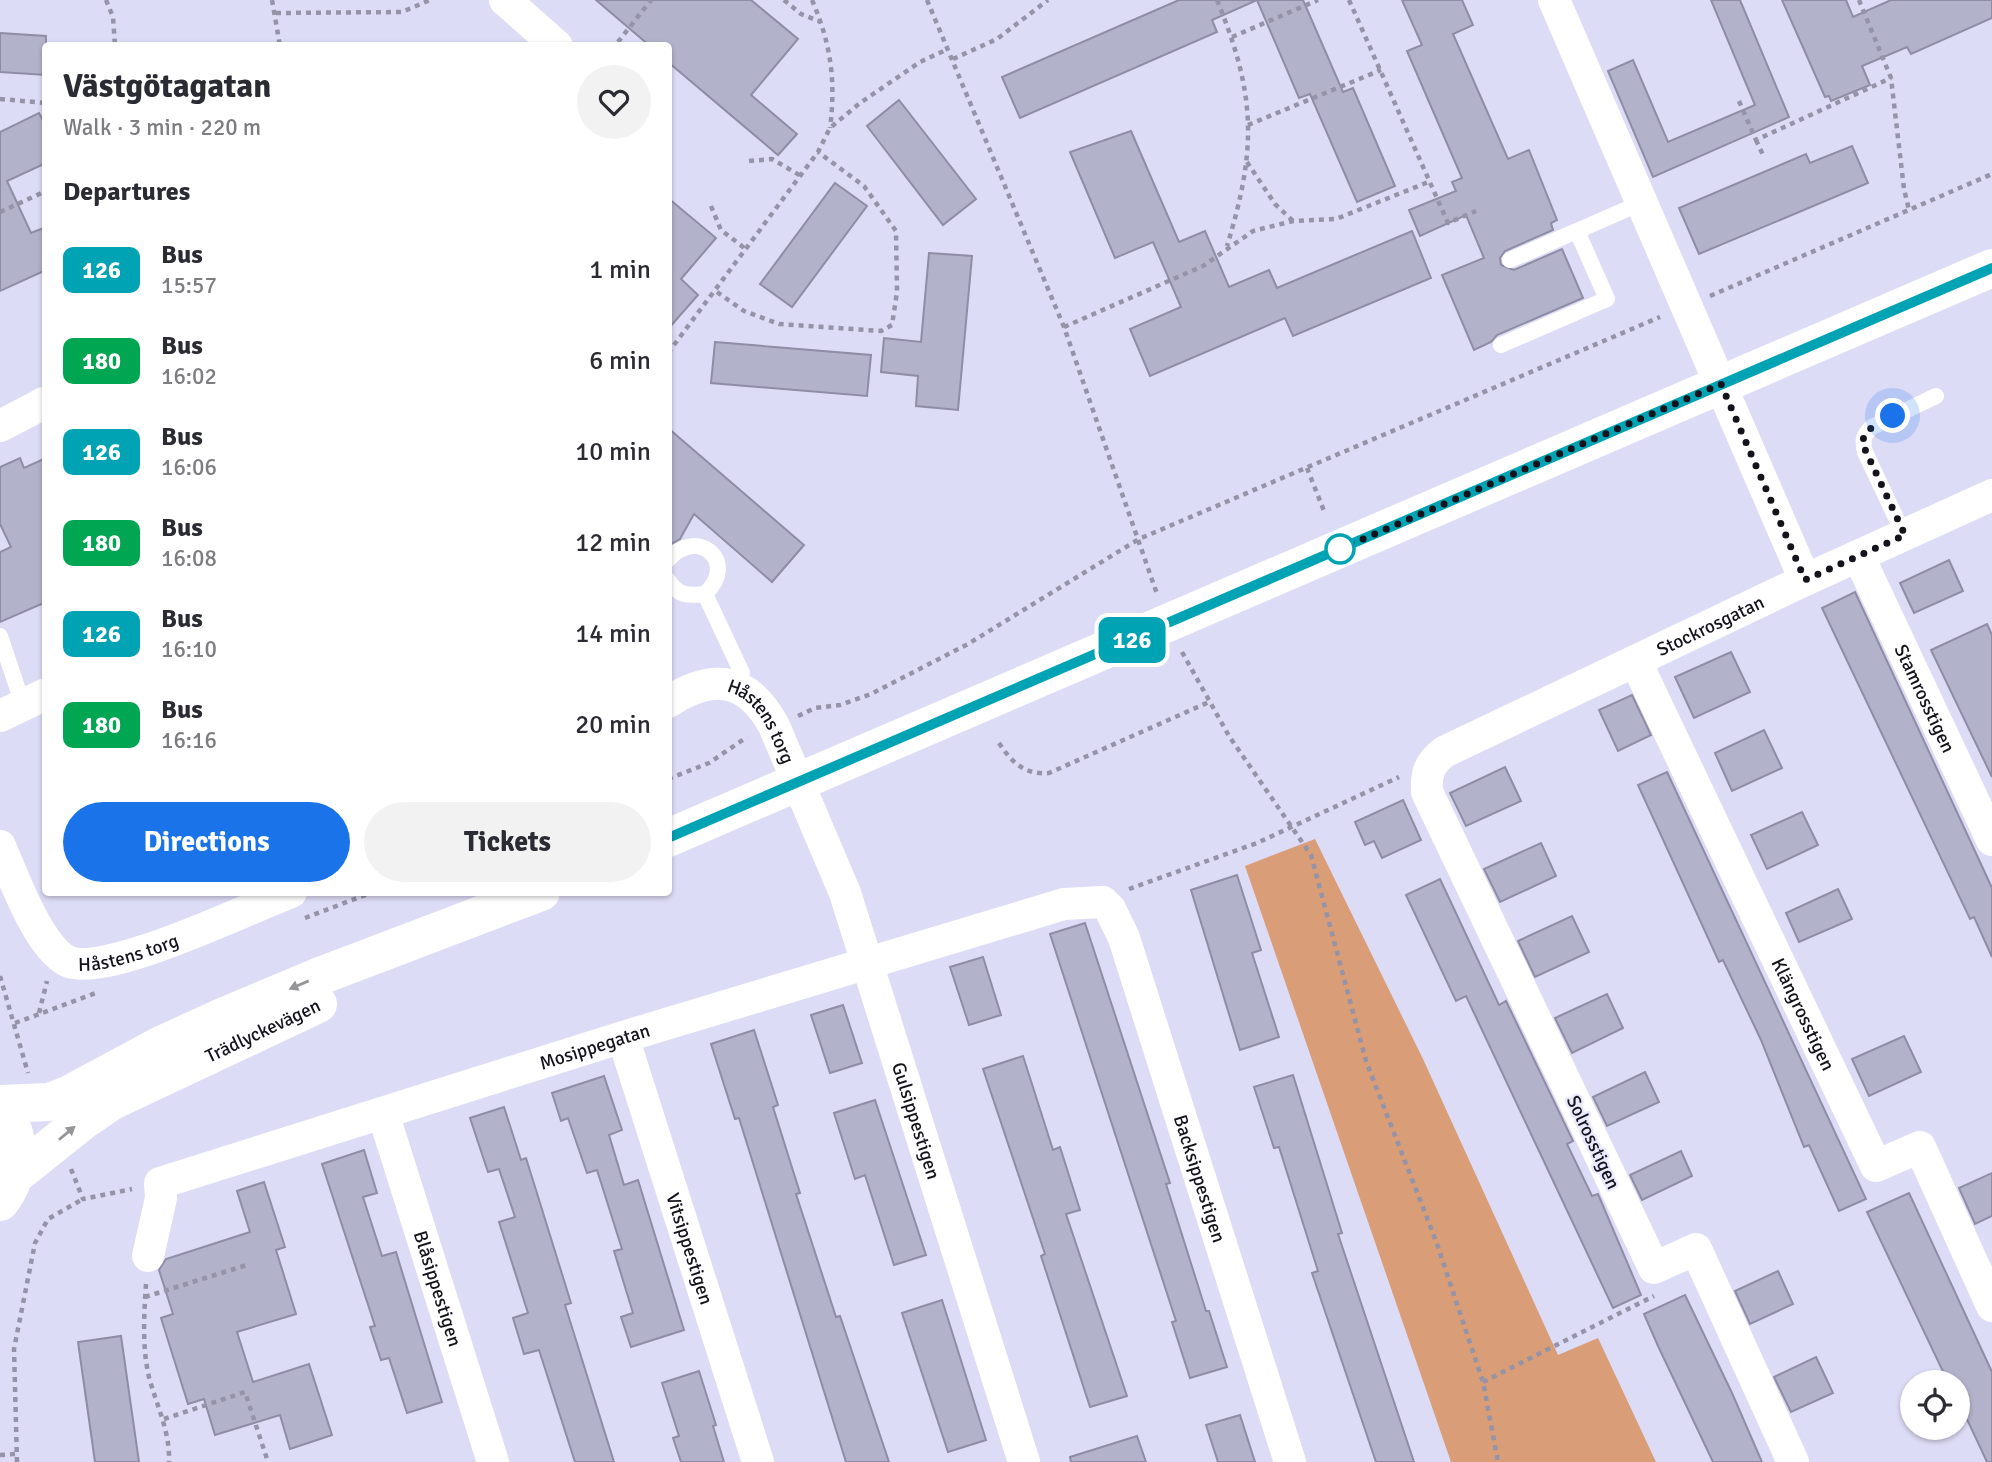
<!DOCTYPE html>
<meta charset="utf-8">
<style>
:root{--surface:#fff;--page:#f2f2f3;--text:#2b2b33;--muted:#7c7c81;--accent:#1a73e8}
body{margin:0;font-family:Signika,sans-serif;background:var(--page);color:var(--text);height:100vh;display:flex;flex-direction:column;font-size:26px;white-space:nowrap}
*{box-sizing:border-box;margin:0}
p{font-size:23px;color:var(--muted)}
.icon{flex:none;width:38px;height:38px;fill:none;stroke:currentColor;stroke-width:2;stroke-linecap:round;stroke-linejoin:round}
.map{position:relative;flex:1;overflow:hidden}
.drawer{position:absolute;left:42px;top:42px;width:630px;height:854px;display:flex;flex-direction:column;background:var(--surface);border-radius:7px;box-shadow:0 2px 5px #0004}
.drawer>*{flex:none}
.badge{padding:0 14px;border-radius:10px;font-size:24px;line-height:46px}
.controls{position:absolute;left:1900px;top:1370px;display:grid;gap:14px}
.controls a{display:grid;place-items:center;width:70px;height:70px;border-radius:50%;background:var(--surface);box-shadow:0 2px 5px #0004;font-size:35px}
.you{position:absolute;width:35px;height:35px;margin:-18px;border:5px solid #fff;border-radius:50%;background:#1a73e8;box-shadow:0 0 0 10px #1a73e833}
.map>.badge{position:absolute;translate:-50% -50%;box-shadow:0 0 0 4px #fff}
h2{padding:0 21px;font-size:26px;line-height:63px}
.round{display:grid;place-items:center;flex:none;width:74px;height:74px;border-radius:37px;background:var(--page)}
.summary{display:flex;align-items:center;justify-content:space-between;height:119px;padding:0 21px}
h1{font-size:33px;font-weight:700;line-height:52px}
.cta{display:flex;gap:14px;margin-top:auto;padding:14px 21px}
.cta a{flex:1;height:80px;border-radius:42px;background:var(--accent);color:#fff;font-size:28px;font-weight:700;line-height:80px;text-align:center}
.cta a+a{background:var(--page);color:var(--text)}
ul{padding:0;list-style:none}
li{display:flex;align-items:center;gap:21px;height:91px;padding:0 21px}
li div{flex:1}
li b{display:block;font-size:26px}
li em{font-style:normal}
li .badge{min-width:77px;font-weight:700;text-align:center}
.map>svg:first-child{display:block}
.green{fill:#d99d77}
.building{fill:#b3b2cb;stroke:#8e8da5;stroke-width:2}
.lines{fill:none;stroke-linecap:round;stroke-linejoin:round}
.path{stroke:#9493a7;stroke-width:4.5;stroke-dasharray:5 5;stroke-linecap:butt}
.lane{stroke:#fff;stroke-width:16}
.street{stroke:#fff;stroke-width:32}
.secondary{stroke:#fff;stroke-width:38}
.oneway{fill:#959599}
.line-casing{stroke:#fff;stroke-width:16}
.line{stroke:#00a3b4;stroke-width:10}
.walk{stroke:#14131c;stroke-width:7;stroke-dasharray:0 12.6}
.stop-dot{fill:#fff;stroke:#00a3b4;stroke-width:3.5}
.labels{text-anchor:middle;stroke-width:5;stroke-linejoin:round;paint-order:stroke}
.street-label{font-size:19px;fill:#14131c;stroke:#eaeaff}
</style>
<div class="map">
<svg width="1992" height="1462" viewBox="0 0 1992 1462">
<rect width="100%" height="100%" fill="#dddcf6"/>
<path class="green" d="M1315,839L1423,1059L1558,1355L1598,1338L1656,1462H1451L1245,866Z"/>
<g class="building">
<path d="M596,0H751L798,39L751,95L797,134L778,155L668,62V46H650Z"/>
<path d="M1179,0H1303L1343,92L1353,88L1395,186L1357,202L1310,94L1299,98L1257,0L1212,20L1217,32L1020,118L1002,77Z"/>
<path d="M1402,0H1462L1473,25L1453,34L1508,159L1529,150L1557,220L1551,223L1553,230L1505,251L1500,258L1501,265L1514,270L1562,249L1583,298L1497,335L1491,342L1474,350L1442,275L1484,258L1466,215L1420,236L1409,210L1456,191L1452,182L1462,178L1407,51L1422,45Z"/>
<path d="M1711,0H1740L1789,117L1653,177L1608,71L1633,60L1668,142L1755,105Z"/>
<path d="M1782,0H1846L1853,17L1891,0H1992V18L1911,54L1907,47L1862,66L1870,85L1831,101L1829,96L1825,97Z"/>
<path d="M0,33L46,36V75L0,72Z"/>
<path d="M899,100L976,199L943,225L867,126Z"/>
<path d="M39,113L46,126V163L7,181L31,233L46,227V270L0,291V132Z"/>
<path d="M1131,131L1179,242L1205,231L1229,287L1269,270L1277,288L1412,231L1431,278L1293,336L1285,318L1150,376L1130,329L1181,307L1153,242L1115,258L1070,152Z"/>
<path d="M1852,146L1868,183L1699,254L1679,208L1806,154L1810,163Z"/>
<path d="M835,183L867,206L792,307L760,284Z"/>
<path d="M668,198L716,238L681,279L698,295L668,329Z"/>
<path d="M929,253L972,256L958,410L916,406L918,376L881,372L884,338L921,342Z"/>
<path d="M715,342L871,355L867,396L711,383Z"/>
<path d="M668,428L804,545L772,582L694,514L680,539L668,546Z"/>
<path d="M20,458L24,468L46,458V602L0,622V552L11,547L0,524V467Z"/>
<path d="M1949,560L1963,591L1914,613L1900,583Z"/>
<path d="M1855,592L1992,888V957L1974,917L1970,919L1822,608Z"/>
<path d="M1987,624L1992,635V777L1931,650Z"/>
<path d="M1731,652L1750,692L1694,718L1675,677Z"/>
<path d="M1632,695L1651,735L1618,751L1599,710Z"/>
<path d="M1764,730L1782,768L1732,791L1715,753Z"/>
<path d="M1505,767L1521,801L1466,826L1450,793Z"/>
<path d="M1667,772L1866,1199L1839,1211L1809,1145L1804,1147L1761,1040L1723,960L1719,962L1638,785Z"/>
<path d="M1403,800L1421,840L1382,858L1374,841L1365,845L1355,822Z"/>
<path d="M1802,812L1818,845L1767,869L1751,835Z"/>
<path d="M1541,843L1556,876L1500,902L1484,869Z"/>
<path d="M1237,875L1261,950L1252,953L1279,1037L1240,1050L1191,890Z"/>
<path d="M1440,879L1499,1005L1506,1001L1573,1141L1567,1144L1592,1196L1598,1194L1641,1295L1613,1308L1466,996L1456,1001L1406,895Z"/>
<path d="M1838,889L1852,919L1799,942L1786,913Z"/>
<path d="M1572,916L1589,952L1535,977L1518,941Z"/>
<path d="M1085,923L1170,1183L1166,1184L1206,1311H1209L1227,1367L1190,1378L1172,1322L1176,1321L1050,934Z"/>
<path d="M983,957L1001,1015L969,1025L950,967Z"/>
<path d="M1607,994L1623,1028L1572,1053L1555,1018Z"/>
<path d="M843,1005L862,1063L830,1073L811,1015Z"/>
<path d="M754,1030L778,1105L773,1107L800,1193L796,1194L836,1317L840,1316L889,1462H846L739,1118L735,1119L711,1044Z"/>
<path d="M1904,1036L1921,1072L1869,1096L1852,1059Z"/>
<path d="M1023,1056L1053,1150L1060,1147L1080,1210L1066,1214L1127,1396L1090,1407L1041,1256L1045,1254L983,1069Z"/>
<path d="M1645,1072L1659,1102L1607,1126L1593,1097Z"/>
<path d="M1293,1075L1342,1233L1338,1234L1414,1462H1376L1312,1273L1318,1271L1279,1147L1274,1148L1254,1087Z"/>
<path d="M604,1076L622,1130L609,1135L624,1185L638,1180L684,1330L631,1347L621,1317L633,1313L614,1251L622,1249L597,1170L587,1173L568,1118L561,1121L552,1093Z"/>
<path d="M875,1100L926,1255L894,1265L865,1175L855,1179L834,1113Z"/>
<path d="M504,1107L521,1160L526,1158L536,1190L571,1303L565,1305L614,1462H575L539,1350L524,1354L513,1318L528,1313L499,1222L515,1217L499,1169L488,1172L470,1118Z"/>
<path d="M364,1150L377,1193L363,1197L382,1256L396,1252L442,1402L407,1413L389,1358L381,1360L370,1327L375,1326L322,1164Z"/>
<path d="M1681,1151L1692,1176L1642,1200L1630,1175Z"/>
<path d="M1992,1173V1216L1975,1224L1959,1188Z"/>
<path d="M264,1182L285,1247L276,1250L296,1314L237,1332L253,1382L309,1364L332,1435L290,1449L280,1415L215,1435L204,1399L188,1404L161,1318L173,1314L159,1270L166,1259L250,1232L237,1191Z"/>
<path d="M1909,1193L1992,1372V1462H1987L1958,1400V1382H1948L1867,1212Z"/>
<path d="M1778,1271L1793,1304L1750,1324L1735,1291Z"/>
<path d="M1685,1295L1732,1393L1762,1462H1713L1658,1346L1644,1314Z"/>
<path d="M942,1300L986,1440L948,1452L902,1313Z"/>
<path d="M121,1336L139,1462H95L78,1342Z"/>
<path d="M1816,1357L1833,1393L1791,1412L1774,1377Z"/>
<path d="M699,1371L716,1425L713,1426L724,1462H681L673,1438L679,1436L662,1383Z"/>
<path d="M1240,1415L1255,1462H1218L1206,1425Z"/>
<path d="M1137,1436L1146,1462H1071L1070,1457Z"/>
</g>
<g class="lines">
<g class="path">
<path d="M106,0L113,17L115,46"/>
<path d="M272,0L280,46"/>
<path d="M784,0L801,14L821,22"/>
<path d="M812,0C831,44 836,81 830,128"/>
<path d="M927,0L1064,327L1157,594"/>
<path d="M1217,0C1256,95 1257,148 1227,246"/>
<path d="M1349,0L1448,223L1476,211"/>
<path d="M1859,0L1891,78L1904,189L1909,210"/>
<path d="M276,13L402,12L430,0"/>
<path d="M1232,37L1318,0"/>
<path d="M618,42L651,0"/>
<path d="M953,59L997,39L1048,0"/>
<path d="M0,99L46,103"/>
<path d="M1739,101L1756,140L1891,78"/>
<path d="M1248,125L1381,70"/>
<path d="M1756,140L1763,155"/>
<path d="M749,161L772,159L801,176"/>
<path d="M1247,162L1275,204L1293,221"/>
<path d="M711,206L721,230L747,250"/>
<path d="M0,212L46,191"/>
<path d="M717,292L744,311L779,324L881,331L892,325L897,292L896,231L864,186L818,152"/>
<path d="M1710,296L1992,174"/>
<path d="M1064,327L1203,266L1253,231L1293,221L1336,219L1431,181"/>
<path d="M668,353L818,152L830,128L860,103L920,62L948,49"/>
<path d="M1307,468L1324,511"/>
<path d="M1182,652L1229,736L1311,855L1366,1061L1436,1241L1483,1382L1498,1462"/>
<path d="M798,716L815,708L840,705L871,694L968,644L1139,539L1660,317"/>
<path d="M999,743C1012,763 1025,775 1049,773L1209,702"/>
<path d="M668,779L709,763L747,737"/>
<path d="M1129,889L1257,843L1399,777"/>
<path d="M305,918L373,892"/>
<path d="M0,976L28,1073"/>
<path d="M39,1013L47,981"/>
<path d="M15,1023L96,993"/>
<path d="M71,1169L83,1199L132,1189"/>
<path d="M146,1284C144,1314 142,1348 149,1377C157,1407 170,1431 169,1462"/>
<path d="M145,1297L250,1264"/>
<path d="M1483,1382L1654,1296"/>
<path d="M164,1419L245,1392L268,1462"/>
<path d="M0,1455L16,1454"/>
<path d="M17,1462L14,1349L35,1243L48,1219L83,1199"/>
</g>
<g class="lane">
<path d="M1510,260L1641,203"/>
<path d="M1501,345L1607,299L1577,231"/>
<path d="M1904,535L1865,452C1862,440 1863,435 1872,427L1936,396"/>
<path d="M668,560C696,526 740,561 705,594C688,596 678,596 668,580"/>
<path d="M705,594L742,673L738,688"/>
<path d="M0,636L23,705"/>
</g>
<g class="street">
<path d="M505,0L557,46"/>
<path d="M1554,0L1805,580"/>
<path d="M0,426L46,402"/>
<path id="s1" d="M1859,557L1992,840"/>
<path id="s2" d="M1636,662L1876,1166L1920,1147L1992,1306"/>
<path id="s3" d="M668,702C714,672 748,678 774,726L845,893L1024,1462"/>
<path d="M0,716L46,694"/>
<path id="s4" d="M0,846C13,876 38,946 67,961C103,979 249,908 291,892"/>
<path id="s5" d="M623,1037L758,1462"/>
<path id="s6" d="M383,1113L493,1462"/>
<path id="s7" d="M148,1256L161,1198L160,1183L623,1037L1064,904L1103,902L1110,909L1124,938L1290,1462"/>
<path id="s8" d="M1793,1462L1696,1249L1654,1268L1427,792C1426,773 1429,764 1444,752L1805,580L1992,495"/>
</g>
<g class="secondary">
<path d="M668,838L1992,268"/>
<path d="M0,1104L49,1102L68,1095L161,1045L220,1018L320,976L541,892"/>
<path d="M0,1108C23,1135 22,1174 0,1202"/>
<path id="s9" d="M14,1176L84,1120L112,1101L318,1004"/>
</g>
</g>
<defs><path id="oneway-solid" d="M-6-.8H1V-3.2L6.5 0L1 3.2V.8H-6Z" transform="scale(1.75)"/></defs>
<g class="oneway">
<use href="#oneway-solid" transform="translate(299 985) rotate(157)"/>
<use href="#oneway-solid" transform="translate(67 1133) rotate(-40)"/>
</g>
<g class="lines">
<g class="line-casing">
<path id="line" d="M668,838L1992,268"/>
</g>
<use href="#line" class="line"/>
<path class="walk" d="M1340,549L1721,384L1805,580L1905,535L1862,443C1866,427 1879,423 1893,416"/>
</g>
<circle class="stop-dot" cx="1340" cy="549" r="14"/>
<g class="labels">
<g class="street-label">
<text dy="7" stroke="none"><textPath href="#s8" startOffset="1148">Stockrosgatan</textPath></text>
<text dy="7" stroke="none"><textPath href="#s1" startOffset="156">Stamrosstigen</textPath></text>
<text dy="7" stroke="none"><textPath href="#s3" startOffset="116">Håstens torg</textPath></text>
<text dy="7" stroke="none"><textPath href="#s4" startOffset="198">Håstens torg</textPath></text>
<text dy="7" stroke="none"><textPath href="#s2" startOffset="390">Klängrosstigen</textPath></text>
<text dy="7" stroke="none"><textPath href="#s9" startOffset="290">Trädlyckevägen</textPath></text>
<text dy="7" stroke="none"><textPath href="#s7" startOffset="530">Mosippegatan</textPath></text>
<text dy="7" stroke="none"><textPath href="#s3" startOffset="548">Gulsippestigen</textPath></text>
<text transform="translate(1594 1142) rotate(65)" y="7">Solrosstigen</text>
<text dy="7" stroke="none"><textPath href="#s7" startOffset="1354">Backsippestigen</textPath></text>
<text dy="7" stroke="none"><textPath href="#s5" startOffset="222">Vitsippestigen</textPath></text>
<text dy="7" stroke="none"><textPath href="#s6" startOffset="184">Blåsippestigen</textPath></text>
</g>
</g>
</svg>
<div class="controls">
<a><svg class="icon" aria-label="locate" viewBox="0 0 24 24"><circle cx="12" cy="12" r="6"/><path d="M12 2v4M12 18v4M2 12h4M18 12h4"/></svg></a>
</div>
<div class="you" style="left:1893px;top:416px"></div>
<b class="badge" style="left:1132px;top:640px;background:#00a3b4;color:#fff">126</b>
<section class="drawer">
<div class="summary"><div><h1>Västgötagatan</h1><p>Walk · 3 min · 220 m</p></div><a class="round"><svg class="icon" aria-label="heart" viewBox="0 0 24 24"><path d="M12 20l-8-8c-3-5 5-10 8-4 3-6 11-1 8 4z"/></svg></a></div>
<h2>Departures</h2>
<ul>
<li><span class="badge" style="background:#00a3b4;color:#fff">126</span><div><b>Bus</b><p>15:57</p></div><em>1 min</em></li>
<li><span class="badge" style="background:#00a651;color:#fff">180</span><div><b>Bus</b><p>16:02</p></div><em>6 min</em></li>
<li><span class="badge" style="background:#00a3b4;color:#fff">126</span><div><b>Bus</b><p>16:06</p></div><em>10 min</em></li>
<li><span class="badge" style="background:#00a651;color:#fff">180</span><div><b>Bus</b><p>16:08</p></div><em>12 min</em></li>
<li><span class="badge" style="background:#00a3b4;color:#fff">126</span><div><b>Bus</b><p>16:10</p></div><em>14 min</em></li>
<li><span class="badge" style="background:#00a651;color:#fff">180</span><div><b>Bus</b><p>16:16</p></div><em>20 min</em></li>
</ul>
<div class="cta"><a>Directions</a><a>Tickets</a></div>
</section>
</div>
